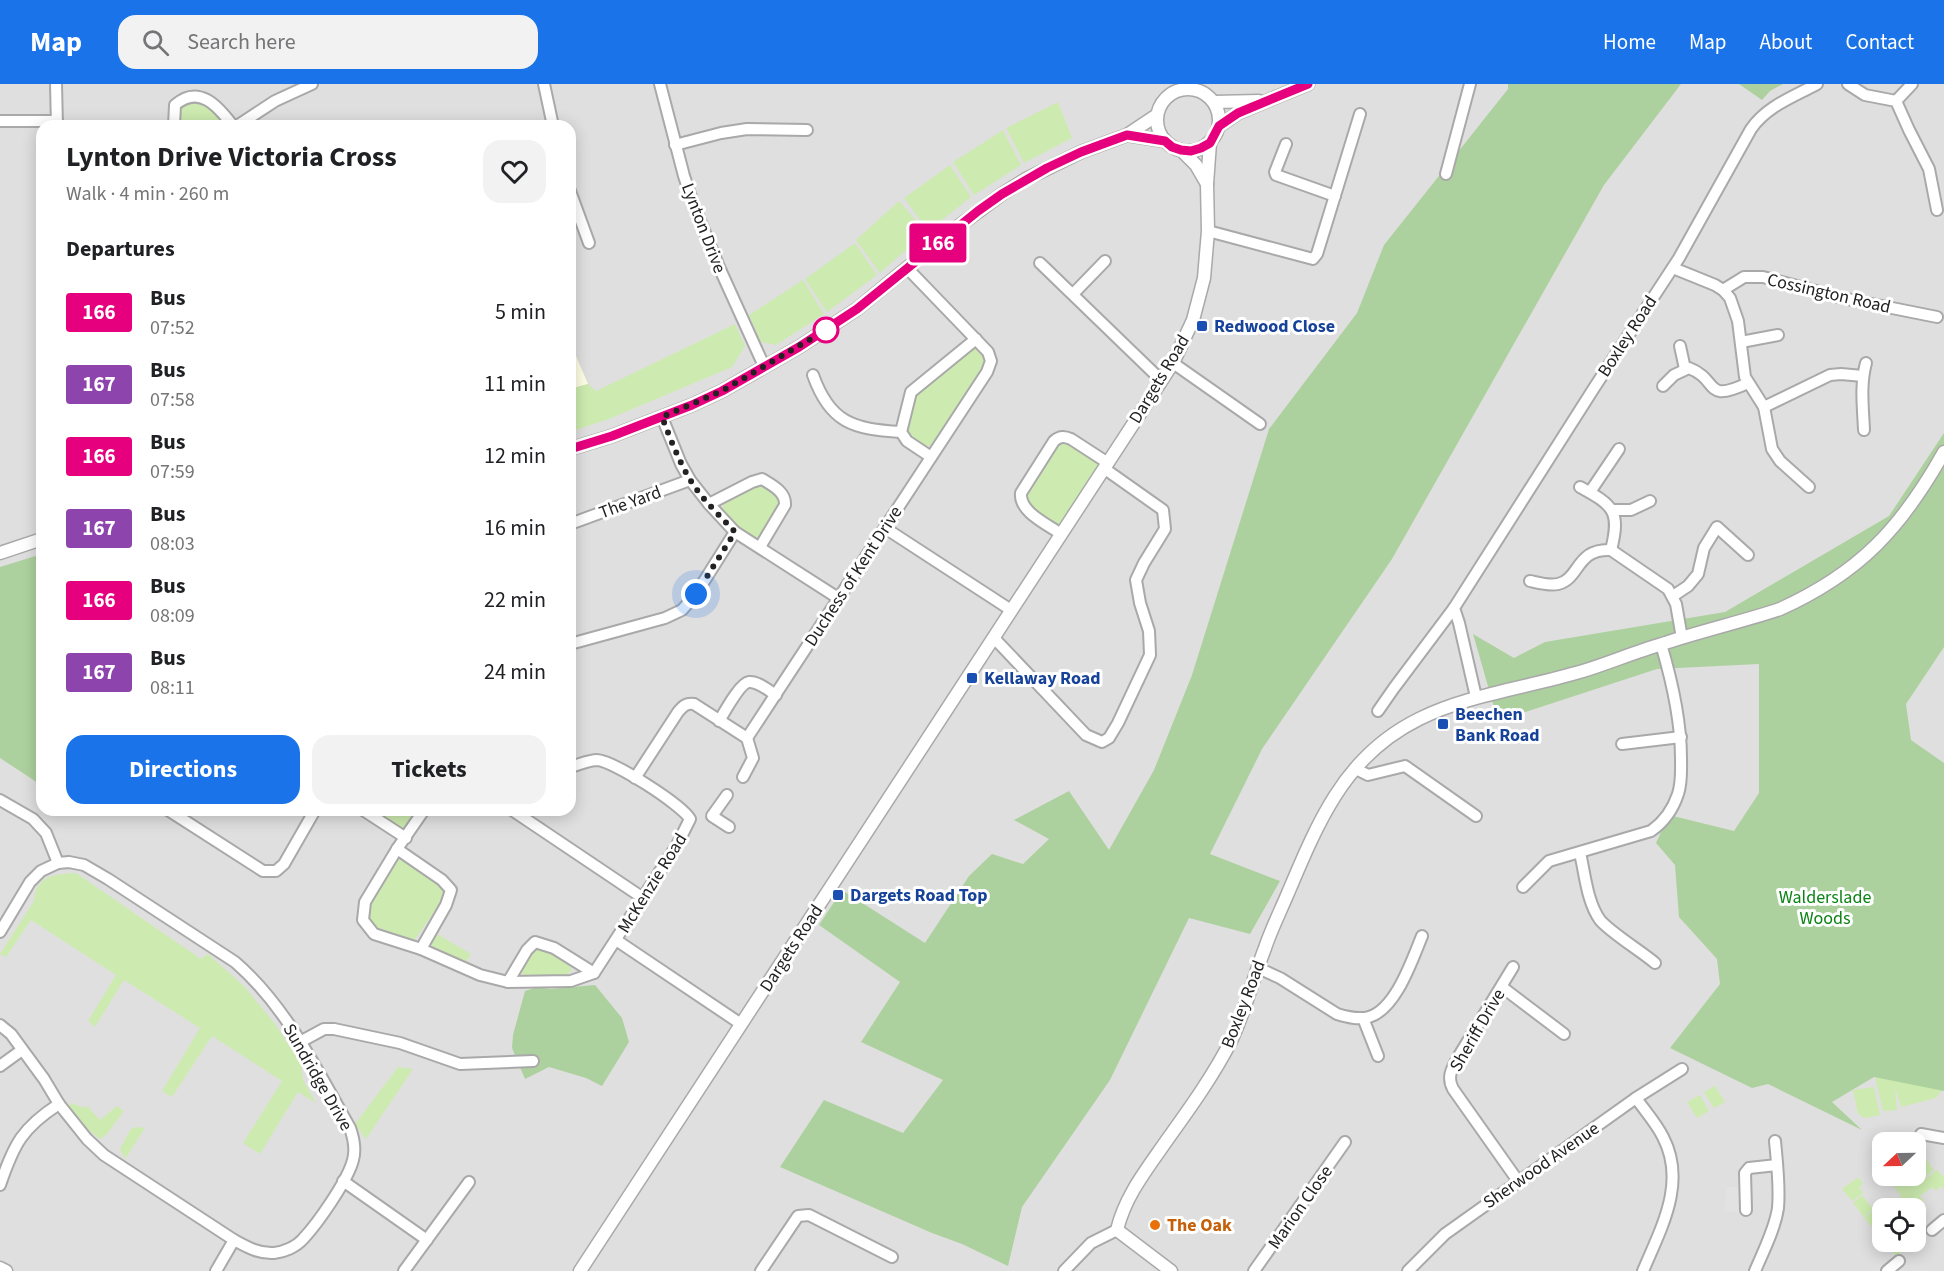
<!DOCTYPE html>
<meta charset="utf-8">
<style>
:root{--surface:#fff;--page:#f2f2f2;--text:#202124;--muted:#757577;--accent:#1a73e8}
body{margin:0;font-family:"Source Sans 3",sans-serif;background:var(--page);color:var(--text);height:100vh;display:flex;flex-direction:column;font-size:22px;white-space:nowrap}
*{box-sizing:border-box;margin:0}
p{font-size:20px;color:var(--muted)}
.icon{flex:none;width:33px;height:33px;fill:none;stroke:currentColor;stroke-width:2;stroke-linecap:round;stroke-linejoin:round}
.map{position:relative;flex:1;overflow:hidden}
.sheet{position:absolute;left:36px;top:36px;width:540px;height:696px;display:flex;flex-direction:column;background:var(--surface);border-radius:18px;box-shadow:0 3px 15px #0003}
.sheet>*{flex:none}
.badge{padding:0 12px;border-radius:4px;font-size:21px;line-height:39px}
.needle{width:39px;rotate:248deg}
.tools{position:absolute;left:1872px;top:1048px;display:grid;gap:12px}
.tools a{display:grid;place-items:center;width:54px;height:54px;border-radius:12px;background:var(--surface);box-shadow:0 3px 15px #0003;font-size:30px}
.you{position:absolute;width:30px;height:30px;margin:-15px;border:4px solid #fff;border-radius:50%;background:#1a73e8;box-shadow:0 0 0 9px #1a73e833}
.map>.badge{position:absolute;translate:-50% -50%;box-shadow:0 0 0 3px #fff}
h2{padding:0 30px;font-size:22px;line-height:54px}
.round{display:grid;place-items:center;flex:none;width:63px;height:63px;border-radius:18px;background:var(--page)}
.overview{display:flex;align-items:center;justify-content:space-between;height:102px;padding:0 30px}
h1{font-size:28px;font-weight:700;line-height:45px}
.action{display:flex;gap:12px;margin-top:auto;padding:12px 30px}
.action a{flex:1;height:69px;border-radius:18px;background:var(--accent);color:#fff;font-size:24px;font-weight:700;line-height:69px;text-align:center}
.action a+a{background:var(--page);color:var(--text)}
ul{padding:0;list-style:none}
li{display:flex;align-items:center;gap:18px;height:72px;padding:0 30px}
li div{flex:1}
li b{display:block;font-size:22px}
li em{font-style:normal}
li .badge{min-width:66px;font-weight:700;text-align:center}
header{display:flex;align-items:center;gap:36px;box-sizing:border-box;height:84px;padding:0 30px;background:var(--accent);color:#fff}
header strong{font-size:28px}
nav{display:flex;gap:33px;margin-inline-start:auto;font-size:21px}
.search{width:420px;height:54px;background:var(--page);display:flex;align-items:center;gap:15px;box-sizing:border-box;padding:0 21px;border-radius:18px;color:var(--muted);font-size:22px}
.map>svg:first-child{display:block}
.residential{fill:#e0dfdf;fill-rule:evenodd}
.education{fill:#ffffe5}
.grass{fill:#cdebb0}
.forest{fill:#add19e}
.parking{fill:#e2e2e2}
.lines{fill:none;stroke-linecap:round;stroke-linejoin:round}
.minor-casing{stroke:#a9a9a9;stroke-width:14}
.tertiary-casing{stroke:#a9a9a9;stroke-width:15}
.minor{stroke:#fff;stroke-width:10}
.tertiary{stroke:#fff;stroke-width:12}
.line-casing{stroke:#fff;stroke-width:14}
.line{stroke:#e6007e;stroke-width:9}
.walk{stroke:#222;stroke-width:6;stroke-dasharray:0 10.8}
.transit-dot{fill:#1a4fb4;stroke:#fff;stroke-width:2}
.stop-dot{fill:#fff;stroke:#e6007e;stroke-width:3}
.food-dot{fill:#e8710a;stroke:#fff;stroke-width:2}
.labels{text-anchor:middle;stroke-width:6;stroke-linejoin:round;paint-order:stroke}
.street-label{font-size:18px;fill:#222;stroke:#fff}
.transit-label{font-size:18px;font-weight:bold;fill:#164399;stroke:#fff;text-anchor:start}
.park-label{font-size:18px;fill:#0c8416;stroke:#fff}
.food-label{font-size:18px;font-weight:bold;fill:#c56008;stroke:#fff;text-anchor:start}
</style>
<header>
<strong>Map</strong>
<div class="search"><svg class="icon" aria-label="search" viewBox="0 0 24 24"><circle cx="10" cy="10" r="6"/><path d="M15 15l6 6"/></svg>Search here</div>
<nav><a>Home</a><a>Map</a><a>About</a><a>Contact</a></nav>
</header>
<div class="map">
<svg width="1944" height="1187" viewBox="0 0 1944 1187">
<rect width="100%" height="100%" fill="#f2efe9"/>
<path class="residential" d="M0,0H1944V1187H0ZM42,42H570V726H42ZM1882,1059H1916V1092H1882ZM1882,1125H1916V1158H1882Z"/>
<path class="education" d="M570,258L588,300L570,305Z"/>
<g class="grass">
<path d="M200,12L223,37L224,42H179V26L182,20Z"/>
<path d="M1058,18L1072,54L1024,79L1006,44Z"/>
<path d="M1003,46L1021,81L974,111L953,78Z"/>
<path d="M950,81L971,113L928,147L904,114Z"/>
<path d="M899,117L926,148L880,189L856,156Z"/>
<path d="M855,159L877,191L827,228L805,195Z"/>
<path d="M803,196L824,230L776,261L761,258L749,231Z"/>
<path d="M735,240L745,262L732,283L609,335L570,348V305L588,300L596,307Z"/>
<path d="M972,263L982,266L986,277L984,284L934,359L926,363L912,355L908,349L906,342L913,317L927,300Z"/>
<path d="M1059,353L1108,379L1061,450L1026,426L1021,409Z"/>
<path d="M763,399L776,410L781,420L760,453L755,456C746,451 740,447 732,439C730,436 725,432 723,428C718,414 754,402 763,399Z"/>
<path d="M387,726H420L405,746L399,747L385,736L384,731Z"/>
<path d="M405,773L440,796L447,810L413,858L372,841L367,833L369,823L399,775Z"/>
<path d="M76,789L201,875L208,870L244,902L275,940L301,980L303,996L316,1019L298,1008L260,1070L243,1059L282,997L212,952L172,1013L162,1007L200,944L124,896L95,943L88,937L116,891L31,836L6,873L0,870L34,817C36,791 55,790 76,789Z"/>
<path d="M435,849L471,870L465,879L434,864L430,859Z"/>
<path d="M535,863C547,863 568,875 572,886L566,891L524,894L520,884Z"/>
<path d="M398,983L413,985L366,1055L355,1040Z"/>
<path d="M1875,993L1943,1005L1936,1014L1901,1023L1895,1003L1897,1026L1883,1027Z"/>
<path d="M1715,1002L1725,1018L1714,1024L1704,1008Z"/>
<path d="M1874,1003L1880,1031L1865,1034L1858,1030L1853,1006Z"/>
<path d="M1700,1011L1709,1027L1697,1034L1687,1018Z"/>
<path d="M71,1019L84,1024L86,1021L100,1036L117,1022L124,1027L107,1050L100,1055L85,1043L67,1024Z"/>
<path d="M135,1043L145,1044L125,1075L120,1065L130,1046Z"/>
<path d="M1925,1074L1934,1086L1925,1093L1927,1094L1937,1086L1944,1093V1105L1941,1102L1936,1107L1932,1103L1920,1112L1924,1117L1912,1125H1907L1899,1114L1901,1112L1892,1100L1894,1099L1896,1102L1907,1095L1905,1092H1916V1087L1919,1085L1916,1082Z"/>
<path d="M1858,1093L1863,1100L1859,1103L1863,1109L1852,1117L1842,1105Z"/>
<path d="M1862,1111L1873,1125L1864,1133L1853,1119Z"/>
<path d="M1874,1126L1882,1136V1154L1864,1134Z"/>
<path d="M1886,1158H1901L1906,1165L1896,1172Z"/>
</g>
<g class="forest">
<path d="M1508,0H1681L1604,101L1392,475L1262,665L1210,770L1280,797L1250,850L1189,834L1110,996L1022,1123L1008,1182L962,1160L932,1149L780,1083L824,1016L903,1049L943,996L861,958L900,898L819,841L842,806L925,859L969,792L992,770L1023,780L1049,755L1014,736L1069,707L1109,766L1154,686L1192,591L1269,345L1357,229L1384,161L1508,5Z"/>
<path d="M1739,0H1783L1770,7L1762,16Z"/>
<path d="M1944,349V563L1906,620L1911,656L1944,679V1007L1874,993L1832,1018L1862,1046L1768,1000L1752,1004L1670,964L1720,900L1717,875L1679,833L1675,781L1656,759L1669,731L1734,747L1759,709V580L1657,585L1498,637L1473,550L1514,574L1545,558L1725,528L1889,432Z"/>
<path d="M42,470V697L38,699L0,674V483Z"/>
<path d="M595,901L622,934L629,958L602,1002L586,994L549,983L525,995L512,964L513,951L525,907L537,903L550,905Z"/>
</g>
<path class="parking" d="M1727,1103H1746L1744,1129L1724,1127Z"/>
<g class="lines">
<g class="minor-casing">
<g id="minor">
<path d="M56,0L57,42"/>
<path d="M544,0L553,42"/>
<path d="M660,0L684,92L694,122L719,183L764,282"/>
<path d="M1848,0L1865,11L1896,17L1909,46L1929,85L1937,126"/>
<path d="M1896,17L1912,0"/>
<path d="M0,37H57"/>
<path d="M174,42L175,21C199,0 218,22 233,42"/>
<path d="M237,42L275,17L312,0"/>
<path d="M1286,60L1275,88L1276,91L1335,112"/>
<path d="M675,61L721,49L747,45L807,46"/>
<path d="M1446,90L1470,0"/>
<path d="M570,107L589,159"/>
<path d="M1208,147L1313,175L1317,170L1360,30"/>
<path d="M1040,179L1161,296"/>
<path d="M1673,184L1715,201L1723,206L1730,214L1738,237L1745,293L1764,323L1772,365L1780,377L1809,403"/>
<path d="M1723,206L1744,193H1763L1842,214L1937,233"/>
<path d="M1073,210L1105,177"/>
<path d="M1741,258L1778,251"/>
<path d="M1680,262L1685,285"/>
<path d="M1173,279L1260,340"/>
<path d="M813,291C830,339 853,345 901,348"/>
<path d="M1663,302L1674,291L1689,284C1720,296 1703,320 1748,299"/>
<path d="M1764,323L1830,291L1841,290L1863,292"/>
<path d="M662,333L681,380L690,396L709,420L735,448L838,514"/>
<path d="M1864,346C1863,323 1860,301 1866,279"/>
<path d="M931,373L907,357L901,348L911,308L976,255"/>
<path d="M1580,403C1613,421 1621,427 1611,466"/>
<path d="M1590,408L1619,365"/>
<path d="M709,420L752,398L762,395C772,401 786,408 785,421L760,463"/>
<path d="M1612,426H1631L1650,417"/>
<path d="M570,440L690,396"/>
<path d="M885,444L1011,526"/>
<path d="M1061,450C1047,440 1019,428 1021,409L1054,357C1060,352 1064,352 1071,355L1108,379"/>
<path d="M1530,497C1539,499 1549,502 1558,500C1580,495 1576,464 1611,466L1668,505L1676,520L1682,554"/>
<path d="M1673,512L1688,502L1698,490L1704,464L1717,443L1748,471"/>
<path d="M994,554L1086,651L1102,658L1109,654L1118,639L1150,571L1149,547L1140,519L1136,496L1144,479L1165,445L1163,426L1105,385"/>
<path d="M570,560L665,534L682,526L696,510L735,448"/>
<path d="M1476,613L1459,539L1454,524L1594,304L1679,174L1751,45C1767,22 1793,13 1817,0"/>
<path d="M1378,627L1394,604L1454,524"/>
<path d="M719,637C724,629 740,599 749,598C758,597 769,607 776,611"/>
<path d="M1622,660L1681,653"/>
<path d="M1356,685L1368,691L1405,682L1476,732"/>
<path d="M743,693L753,674L747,654"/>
<path d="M635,694L678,628C683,622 686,619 694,620L747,654L987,288L991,277L988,268L908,185"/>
<path d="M727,711L712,732L729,743"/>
<path d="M0,716L33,735L46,749L58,779"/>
<path d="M168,726L263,787H276L284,780L315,726"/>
<path d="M363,726L406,754"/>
<path d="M424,726L397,765L365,818L363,836L374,850L421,865L480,891L508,898L571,897L594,889L677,761L690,735C682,721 614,677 597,676C589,676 578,681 570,683"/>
<path d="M512,726L643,814"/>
<path d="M397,765L442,796L451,806L446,821L421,865"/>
<path d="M1580,769C1585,790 1587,818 1600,836C1611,849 1641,867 1655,879"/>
<path d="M1523,803L1549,777L1651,747C1664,738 1673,725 1678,710C1682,698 1681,686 1681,674C1681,635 1672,597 1661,560"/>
<path d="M0,848L30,798L41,787L58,779L69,778L84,781L108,795L235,878C286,922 317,986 350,1044C354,1055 356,1065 353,1076C348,1096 318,1139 303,1155C296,1163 284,1168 274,1169C259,1170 247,1163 234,1156L104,1071L87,1055L59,1020L44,995L11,950L0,941"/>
<path d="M616,856L741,940"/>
<path d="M1513,883L1457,975C1451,986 1447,994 1453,1005L1518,1097"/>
<path d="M1258,884L1280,894L1337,930C1347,933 1358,936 1369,933C1396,925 1412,876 1422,852"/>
<path d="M508,898L527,866L535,858L554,864L594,889"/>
<path d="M1502,903L1564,950"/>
<path d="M1363,934L1378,972"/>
<path d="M300,958L324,945H334L400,959L460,980L533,977"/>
<path d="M0,982L22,966"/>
<path d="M1636,1014C1645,1027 1656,1039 1663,1053C1687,1099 1661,1144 1643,1187"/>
<path d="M1921,1050L1944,1054"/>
<path d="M343,1097L427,1156"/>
<path d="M0,1101C14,1060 22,1044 59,1020"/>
<path d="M1746,1126L1745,1089L1749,1084L1777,1081"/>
<path d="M1932,1146L1944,1136"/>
<path d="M216,1187L234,1156"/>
<path d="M404,1187L469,1098"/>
<path d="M761,1187L798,1132L809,1131L892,1173"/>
<path d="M1064,1187L1091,1159L1117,1146"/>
<path d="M1254,1187L1345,1058"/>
<path d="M1408,1187L1445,1150L1636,1014L1682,985"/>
<path d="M1755,1187C1763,1168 1775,1145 1778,1124C1780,1102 1777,1079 1775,1057"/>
<path d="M1887,1187L1899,1177"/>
</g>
</g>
<g class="tertiary-casing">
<g id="tertiary">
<circle cx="1188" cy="36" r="31"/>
<path d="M1214,18L1259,17"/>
<path d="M1219,42L1238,29L1308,0"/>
<path d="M1127,51L1165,57"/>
<path d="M1181,66L1196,81L1207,100"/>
<path d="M570,365L612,352L692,321L722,307L799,263L857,225L952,147L1002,110L1026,95L1081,68L1127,51L1157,31"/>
<path d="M0,469L42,455"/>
<path d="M0,1184L6,1187"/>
<path d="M580,1187L1173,279L1193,236L1204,194L1208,147L1207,100L1210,59"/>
<path d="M1171,1187L1117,1146C1125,1112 1147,1085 1167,1056C1190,1024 1213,992 1231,957C1245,927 1253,895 1265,864C1271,846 1280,828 1288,809C1302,776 1316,742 1335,712C1396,615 1484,616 1583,587C1609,579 1635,568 1662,560C1701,547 1741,538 1780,525C1860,489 1902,443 1944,368"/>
</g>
</g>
<use href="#minor" class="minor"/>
<use href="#tertiary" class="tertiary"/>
</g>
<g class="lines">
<g class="line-casing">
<path id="line" d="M570,365L612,352L692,321L722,307L799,263L857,225L978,127L1002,110L1047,84L1081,68L1127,51L1165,57L1172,63L1181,66L1191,67L1201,64L1210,59L1219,42L1238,29L1308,0"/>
</g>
<use href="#line" class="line"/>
<path class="walk" d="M696,510L735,448C719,431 701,414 689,394C678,375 670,354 662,333L722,307L826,246"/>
</g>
<g class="transit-dot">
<rect x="1196" y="236" width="12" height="12" rx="3"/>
<rect x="966" y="588" width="12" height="12" rx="3"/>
<rect x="1437" y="634" width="12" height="12" rx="3"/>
<rect x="832" y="805" width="12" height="12" rx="3"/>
</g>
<circle class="stop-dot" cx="826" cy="246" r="12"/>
<circle class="food-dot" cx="1155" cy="1141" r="6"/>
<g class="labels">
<g class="street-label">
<text transform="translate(704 144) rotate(69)" y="6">Lynton Drive</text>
<text transform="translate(1829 209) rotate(13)" y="6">Cossington Road</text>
<text transform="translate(1627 252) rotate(-57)" y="6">Boxley Road</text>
<text transform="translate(1159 295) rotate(-59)" y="6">Dargets Road</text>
<text transform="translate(630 418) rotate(-20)" y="6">The Yard</text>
<text transform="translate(853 492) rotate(-57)" y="6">Duchess of Kent Drive</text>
<text transform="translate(652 799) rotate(-58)" y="6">McKenzie Road</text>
<text transform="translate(791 864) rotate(-57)" y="6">Dargets Road</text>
<text transform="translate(1243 920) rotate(-69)" y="6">Boxley Road</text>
<text transform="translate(1477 946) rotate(-60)" y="6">Sheriff Drive</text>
<text transform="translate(318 993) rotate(60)" y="6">Sundridge Drive</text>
<text transform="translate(1541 1081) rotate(-35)" y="6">Sherwood Avenue</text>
<text transform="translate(1300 1123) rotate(-55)" y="6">Marion Close</text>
</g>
<g class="transit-label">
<text x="1214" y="248">Redwood Close</text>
<text x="984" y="600">Kellaway Road</text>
<text x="1455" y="636">Beechen<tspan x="1455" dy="21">Bank Road</tspan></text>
<text x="850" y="817">Dargets Road Top</text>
</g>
<g class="park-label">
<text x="1825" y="819">Walderslade<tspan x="1825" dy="21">Woods</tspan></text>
</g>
<g class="food-label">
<text x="1167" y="1147">The Oak</text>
</g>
</g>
</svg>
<div class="tools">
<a><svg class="needle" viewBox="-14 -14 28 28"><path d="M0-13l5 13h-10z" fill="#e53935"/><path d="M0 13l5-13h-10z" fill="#757577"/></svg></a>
<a><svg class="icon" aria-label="locate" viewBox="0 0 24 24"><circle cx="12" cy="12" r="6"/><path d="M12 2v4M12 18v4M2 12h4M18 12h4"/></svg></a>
</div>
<div class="you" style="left:696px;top:510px"></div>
<b class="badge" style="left:938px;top:159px;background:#e6007e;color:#fff">166</b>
<section class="sheet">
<div class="overview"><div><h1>Lynton Drive Victoria Cross</h1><p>Walk · 4 min · 260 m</p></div><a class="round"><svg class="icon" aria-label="heart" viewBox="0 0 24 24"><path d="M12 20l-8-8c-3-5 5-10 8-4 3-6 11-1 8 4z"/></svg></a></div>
<h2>Departures</h2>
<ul>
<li><span class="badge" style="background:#e6007e;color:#fff">166</span><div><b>Bus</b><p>07:52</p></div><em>5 min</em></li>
<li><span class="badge" style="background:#8e44ad;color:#fff">167</span><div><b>Bus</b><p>07:58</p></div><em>11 min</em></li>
<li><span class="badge" style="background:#e6007e;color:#fff">166</span><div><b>Bus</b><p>07:59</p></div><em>12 min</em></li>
<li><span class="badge" style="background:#8e44ad;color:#fff">167</span><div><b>Bus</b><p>08:03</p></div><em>16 min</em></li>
<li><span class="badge" style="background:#e6007e;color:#fff">166</span><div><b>Bus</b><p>08:09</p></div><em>22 min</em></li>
<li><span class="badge" style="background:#8e44ad;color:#fff">167</span><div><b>Bus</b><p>08:11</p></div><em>24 min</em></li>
</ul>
<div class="action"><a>Directions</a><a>Tickets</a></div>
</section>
</div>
